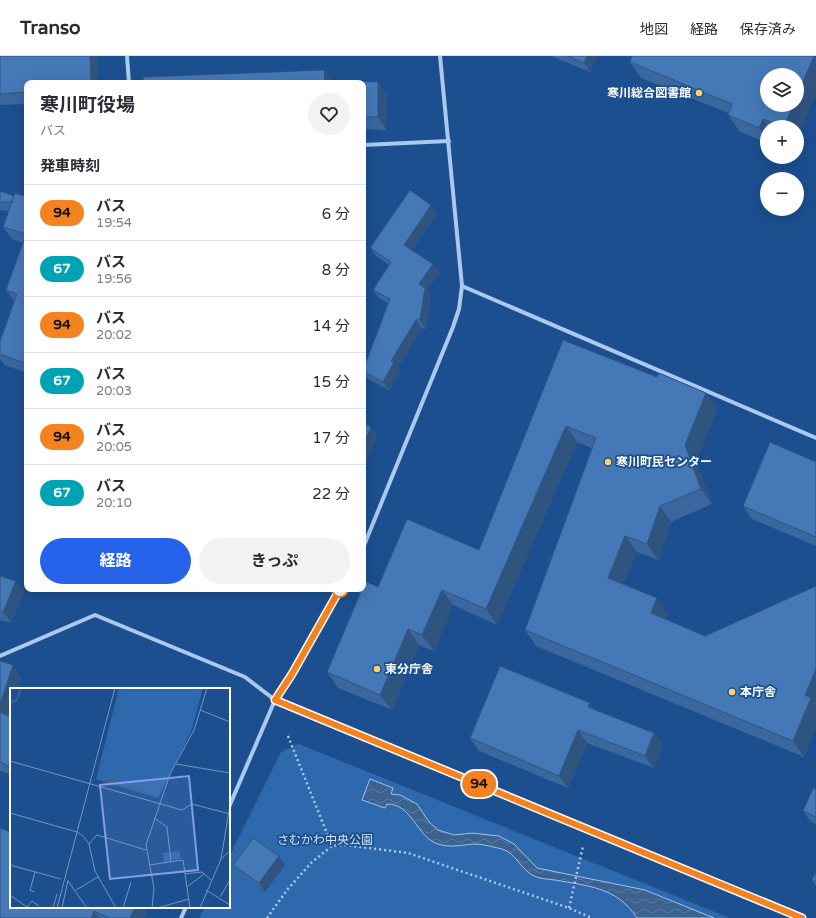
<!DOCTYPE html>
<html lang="ja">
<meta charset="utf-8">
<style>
:root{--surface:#fff;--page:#f2f2f3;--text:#2b2b33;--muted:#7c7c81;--line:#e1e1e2;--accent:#2563eb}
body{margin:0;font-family:"Varela Round","Noto Sans JP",sans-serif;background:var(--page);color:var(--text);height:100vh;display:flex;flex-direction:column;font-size:15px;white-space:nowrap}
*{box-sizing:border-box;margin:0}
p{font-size:13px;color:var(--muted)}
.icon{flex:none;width:22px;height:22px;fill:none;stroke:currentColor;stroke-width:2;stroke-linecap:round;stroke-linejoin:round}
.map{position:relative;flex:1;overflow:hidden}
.panel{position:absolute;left:24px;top:24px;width:342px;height:512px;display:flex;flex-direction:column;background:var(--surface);border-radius:8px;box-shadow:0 4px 16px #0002}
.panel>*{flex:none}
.badge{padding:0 8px;border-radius:13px;font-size:14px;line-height:26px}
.buttons{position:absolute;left:760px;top:12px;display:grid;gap:8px}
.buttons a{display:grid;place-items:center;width:44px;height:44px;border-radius:50%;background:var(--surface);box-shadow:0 4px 16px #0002;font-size:20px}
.map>.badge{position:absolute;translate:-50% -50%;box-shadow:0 0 0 2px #fff}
h2{padding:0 16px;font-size:15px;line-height:36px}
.round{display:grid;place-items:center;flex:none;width:42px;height:42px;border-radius:21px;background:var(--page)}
.headline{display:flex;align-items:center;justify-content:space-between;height:68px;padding:0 16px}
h1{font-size:19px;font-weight:700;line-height:30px}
.action{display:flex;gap:8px;margin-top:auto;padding:8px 16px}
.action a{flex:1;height:46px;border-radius:24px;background:var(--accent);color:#fff;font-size:16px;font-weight:700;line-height:46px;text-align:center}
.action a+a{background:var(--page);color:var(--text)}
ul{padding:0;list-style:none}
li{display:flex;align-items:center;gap:12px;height:56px;padding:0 16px;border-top:1px solid var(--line)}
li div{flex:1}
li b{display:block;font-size:15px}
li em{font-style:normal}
li .badge{min-width:44px;font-weight:700;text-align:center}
header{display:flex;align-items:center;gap:24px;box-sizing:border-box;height:56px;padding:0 20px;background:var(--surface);border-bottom:1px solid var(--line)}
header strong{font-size:19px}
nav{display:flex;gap:22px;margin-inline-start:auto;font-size:14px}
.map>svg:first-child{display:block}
.green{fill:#2e69ad}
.water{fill:url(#water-waves);stroke:#9cc4f0}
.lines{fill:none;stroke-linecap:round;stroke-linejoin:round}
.path{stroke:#a9c9ee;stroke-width:2.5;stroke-dasharray:2 3;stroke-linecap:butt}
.street{stroke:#a9c9ee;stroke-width:4}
.secondary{stroke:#d6e6fa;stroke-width:8}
.wall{fill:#3a679d}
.shaded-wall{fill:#305480}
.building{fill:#4478b7;stroke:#305480}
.line-casing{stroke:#fff;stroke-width:9}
.line{stroke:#f58220;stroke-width:6}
.poi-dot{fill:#ffd166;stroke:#1b4f8f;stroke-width:1.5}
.stop-dot{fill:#fff;stroke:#f58220;stroke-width:2}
.labels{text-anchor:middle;stroke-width:3.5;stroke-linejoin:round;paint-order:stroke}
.poi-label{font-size:12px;font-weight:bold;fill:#fff;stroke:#1b4f8f;text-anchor:start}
.park-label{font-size:12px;fill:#cfe3fa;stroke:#1b4f8f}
.inset-river{fill:none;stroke:#3c6290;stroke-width:2}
.inset-road{fill:none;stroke:#7695bc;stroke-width:1}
.view{fill:#839eea;fill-opacity:0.15;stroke:#839eea;stroke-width:2}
.inset-edge{fill:none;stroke:#fff;stroke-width:2}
</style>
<header>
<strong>Transo</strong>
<nav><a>地図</a><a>経路</a><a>保存済み</a></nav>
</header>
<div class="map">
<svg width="816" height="862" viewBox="0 0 816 862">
<defs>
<pattern id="water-waves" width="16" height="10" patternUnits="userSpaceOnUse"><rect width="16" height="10" fill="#3c6290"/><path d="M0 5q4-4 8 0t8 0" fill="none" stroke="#597aa1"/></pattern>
</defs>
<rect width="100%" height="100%" fill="#1b4f8f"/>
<path class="green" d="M299,688L730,862H199L205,851H229V801L281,696Z"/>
<path class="water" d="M370,723L393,732L391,738L400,739L417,748L429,766L438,774L454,779L472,777L499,780L514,788L537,812L645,834L714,862H637C617,831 588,830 555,824C548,823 540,823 534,820C521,814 516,797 502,793C493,791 483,788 474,788C462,789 450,792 438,788C416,781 413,748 387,748L385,752L362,744Z"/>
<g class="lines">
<g class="path">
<path d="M288,680L332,790"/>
<path d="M569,852L583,790"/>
<path d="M267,862L287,834L312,806L332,790L345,789L408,797L569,852L592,862"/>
</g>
<g class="street">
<path d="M127,0L129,27"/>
<path d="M363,89L449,85"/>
<path d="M462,230L816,382"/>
<path d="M363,492L453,271L459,253L462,230L440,0"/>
<path d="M0,600L95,559L245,621L275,644"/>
<path d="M229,751L275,644L292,617L340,533"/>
<path d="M181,862L186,851"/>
</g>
<path class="secondary" d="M275,644L802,862"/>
</g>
<g class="wall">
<path d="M0,0H97L98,27H27V48L0,49Z"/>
<path d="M551,0H596L590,16Z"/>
<path d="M630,6L816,37L797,82V71H767V87L739,75L728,59V57L641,22Z"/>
<path d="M324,14L332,25L378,26L387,39L386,74L363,73V27H143Z"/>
<path d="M0,135L14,140L27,141V317L5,309L0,303V285L14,245L6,234L23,187L12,183L3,171L9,155L0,154Z"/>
<path d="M437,157L412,194L433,208L439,217L427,234L431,240L426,273L422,272L398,312L400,315L389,334L368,323L363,316L388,247L379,242L373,234L389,209L376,200L370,192Z"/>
<path d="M563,284L717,353L696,405L712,448L671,466L658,504L637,496L623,528L668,558L666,563L705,580L816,530V672L804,701L536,590L525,574L592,392L577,386L497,569L453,549L434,595L419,589L392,654L338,632L327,616L378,531L479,494Z"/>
<path d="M816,406V490L752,463L743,450Z"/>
<path d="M0,520L24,536L11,567L0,564Z"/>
<path d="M0,605L21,621L9,660L11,661V719L0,715Z"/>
<path d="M594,654L663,689L654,712L587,687L568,732L479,695L470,682Z"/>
<path d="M816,733V768L811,766L803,755Z"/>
<path d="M233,809H285L265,836L240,818Z"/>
<path d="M816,816V830L812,824Z"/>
<path d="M11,851H144L147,854L143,862H0Z"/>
</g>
<g class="shaded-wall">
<path d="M90,0H97L98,27H91Z"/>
<path d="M587,0H596L590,16L584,7Z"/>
<path d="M814,0H816V37L797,82V71H784L793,49H797V40Z"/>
<path d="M324,14L333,26L325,25Z"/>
<path d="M378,26L387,39L386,74L378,61Z"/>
<path d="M763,63L769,71H767V83L759,72Z"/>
<path d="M431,149L437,157L410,197L404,189Z"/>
<path d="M433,208L439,217L427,234L431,240L426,273L420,264L419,228Z"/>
<path d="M416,264L422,272L398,312L400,315L389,334L383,326L391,305Z"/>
<path d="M706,337L717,353L696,405L712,448L701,433L685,389Z"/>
<path d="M566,370L577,386L497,569L486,553Z"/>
<path d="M371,371L378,380L363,413V390Z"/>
<path d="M660,450L671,466L658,504L647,488Z"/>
<path d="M625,480L637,496L619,538L608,522Z"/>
<path d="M16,525L24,536L11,567L3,556Z"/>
<path d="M442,534L453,549L434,595L422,579Z"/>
<path d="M657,542L668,558L662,572L651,557Z"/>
<path d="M408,573L419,589L392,654L380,639Z"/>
<path d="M13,609L21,621L18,633H11V653L7,667L0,658V649Z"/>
<path d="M816,613V672L804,701L793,685L805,639Z"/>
<path d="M590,647L598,660L588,651Z"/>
<path d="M578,674L587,687L568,732L559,720Z"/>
<path d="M654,677L663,689L654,712L645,700Z"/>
<path d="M279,800L285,809L265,836L259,827Z"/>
<path d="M135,851H144L147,854L143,862H130Z"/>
<path d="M94,855L99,862H91Z"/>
</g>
<g class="building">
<path d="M0,0H90L91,27H27V36L0,38Z"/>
<path d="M567,0H587L584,7Z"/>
<path d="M632,0H814L797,40V19H767V49H793L784,71L763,63L759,72L728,59L732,48L630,6Z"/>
<path d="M324,14L325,25L378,26V61H363V27H143V21Z"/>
<path d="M410,134L431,149L404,189L433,208L419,228L425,232L420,264H416L391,305L394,306L383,326L363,315V314L390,243L373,234L391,206L370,192Z"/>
<path d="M0,135L14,140L11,146H0Z"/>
<path d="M15,137L27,141V308L0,298V285L17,238L6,234L26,178L3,171Z"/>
<path d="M563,284L657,321L659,317L706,337L685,389L701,433L660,450L647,488L625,480L608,522L657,542L651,557L705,580L816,530V613L805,639L811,642L793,685L525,574L596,382L566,370L486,553L442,534L422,579L408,573L380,639L327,616L362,533H363V531L365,525L378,531L407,463L479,494Z"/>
<path d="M363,367L371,371L363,390Z"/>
<path d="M770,386L816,406V481L743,450Z"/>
<path d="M0,520L16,525L3,556L0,555Z"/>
<path d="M0,605L13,609L0,649Z"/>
<path d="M500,610L590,647L588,651L654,677L645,700L578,674L559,720L470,682Z"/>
<path d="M0,656L11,661V711L0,706Z"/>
<path d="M813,732L816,733V761L803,755Z"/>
<path d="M0,772L11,776V851H135L130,862H109L94,855L91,862H0Z"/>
<path d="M253,782L279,800L259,827L233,809Z"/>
<path d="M816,816V826L812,824Z"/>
</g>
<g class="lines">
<g class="line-casing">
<path id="line" d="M340,533L292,618L275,644L802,862"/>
</g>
<use href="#line" class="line"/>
</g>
<g class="poi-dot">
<circle cx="699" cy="37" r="4"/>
<circle cx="608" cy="406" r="4"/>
<circle cx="377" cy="613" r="4"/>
<circle cx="732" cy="636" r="4"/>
</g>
<circle class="stop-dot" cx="340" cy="533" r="8"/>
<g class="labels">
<g class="poi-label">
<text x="691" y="41" text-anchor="end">寒川総合図書館</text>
<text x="616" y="410">寒川町民センター</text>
<text x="385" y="617">東分庁舎</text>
<text x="740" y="640">本庁舎</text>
</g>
<g class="park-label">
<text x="325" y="788">さむかわ中央公園</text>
</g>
</g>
<g transform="translate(10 632)">
<rect width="220" height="220" fill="#1b4f8f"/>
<path d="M109,0H193L181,44L148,110L86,91ZM169,163L171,171L154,174L153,165Z" fill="#2e69ad"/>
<path d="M94,91H106L113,98L132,101L141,105L140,107L132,103L93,94Z" fill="#3c6290"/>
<path class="inset-river" d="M0,15L7,12L11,0"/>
<path class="inset-road" d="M190,22L220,34M0,73L172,122L182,116L220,126M166,76L220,85M0,125L67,144L73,148L79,156L85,183L106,220M144,130L157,139L161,174M79,156L87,147L136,162M211,171L220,163M0,177L51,191M139,177L173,172L180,220M175,186L192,184L201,192M58,193L77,220M177,199L194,186M66,202L88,189M196,202L220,217M24,204L20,202L25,184M0,207L17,219L22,213L29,218M210,209L220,192M43,220L47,206M47,220L105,0M52,220L58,192M113,220L121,194M142,220L144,200L136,157L160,86L184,42L197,0M147,220L179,211M190,220L211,171L220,117"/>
<path class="view" d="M179,88L188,182L100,191L90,97Z"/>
<rect width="220" height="220" class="inset-edge"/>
</g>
</svg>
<div class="buttons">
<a><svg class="icon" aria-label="layers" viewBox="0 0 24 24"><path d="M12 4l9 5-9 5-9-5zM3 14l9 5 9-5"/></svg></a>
<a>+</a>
<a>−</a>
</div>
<b class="badge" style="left:479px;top:728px;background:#f58220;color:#111">94</b>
<section class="panel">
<div class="headline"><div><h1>寒川町役場</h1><p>バス</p></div><a class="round"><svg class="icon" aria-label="heart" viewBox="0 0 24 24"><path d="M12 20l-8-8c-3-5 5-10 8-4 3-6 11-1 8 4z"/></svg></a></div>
<h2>発車時刻</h2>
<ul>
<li><span class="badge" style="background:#f58220;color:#111">94</span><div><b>バス</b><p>19:54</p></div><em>6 分</em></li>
<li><span class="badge" style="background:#00a3b4;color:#fff">67</span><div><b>バス</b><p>19:56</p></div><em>8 分</em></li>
<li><span class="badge" style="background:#f58220;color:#111">94</span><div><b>バス</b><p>20:02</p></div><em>14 分</em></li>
<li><span class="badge" style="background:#00a3b4;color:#fff">67</span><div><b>バス</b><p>20:03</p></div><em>15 分</em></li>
<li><span class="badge" style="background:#f58220;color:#111">94</span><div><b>バス</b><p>20:05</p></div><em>17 分</em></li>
<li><span class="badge" style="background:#00a3b4;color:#fff">67</span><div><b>バス</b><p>20:10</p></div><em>22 分</em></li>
</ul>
<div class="action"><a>経路</a><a>きっぷ</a></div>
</section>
</div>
